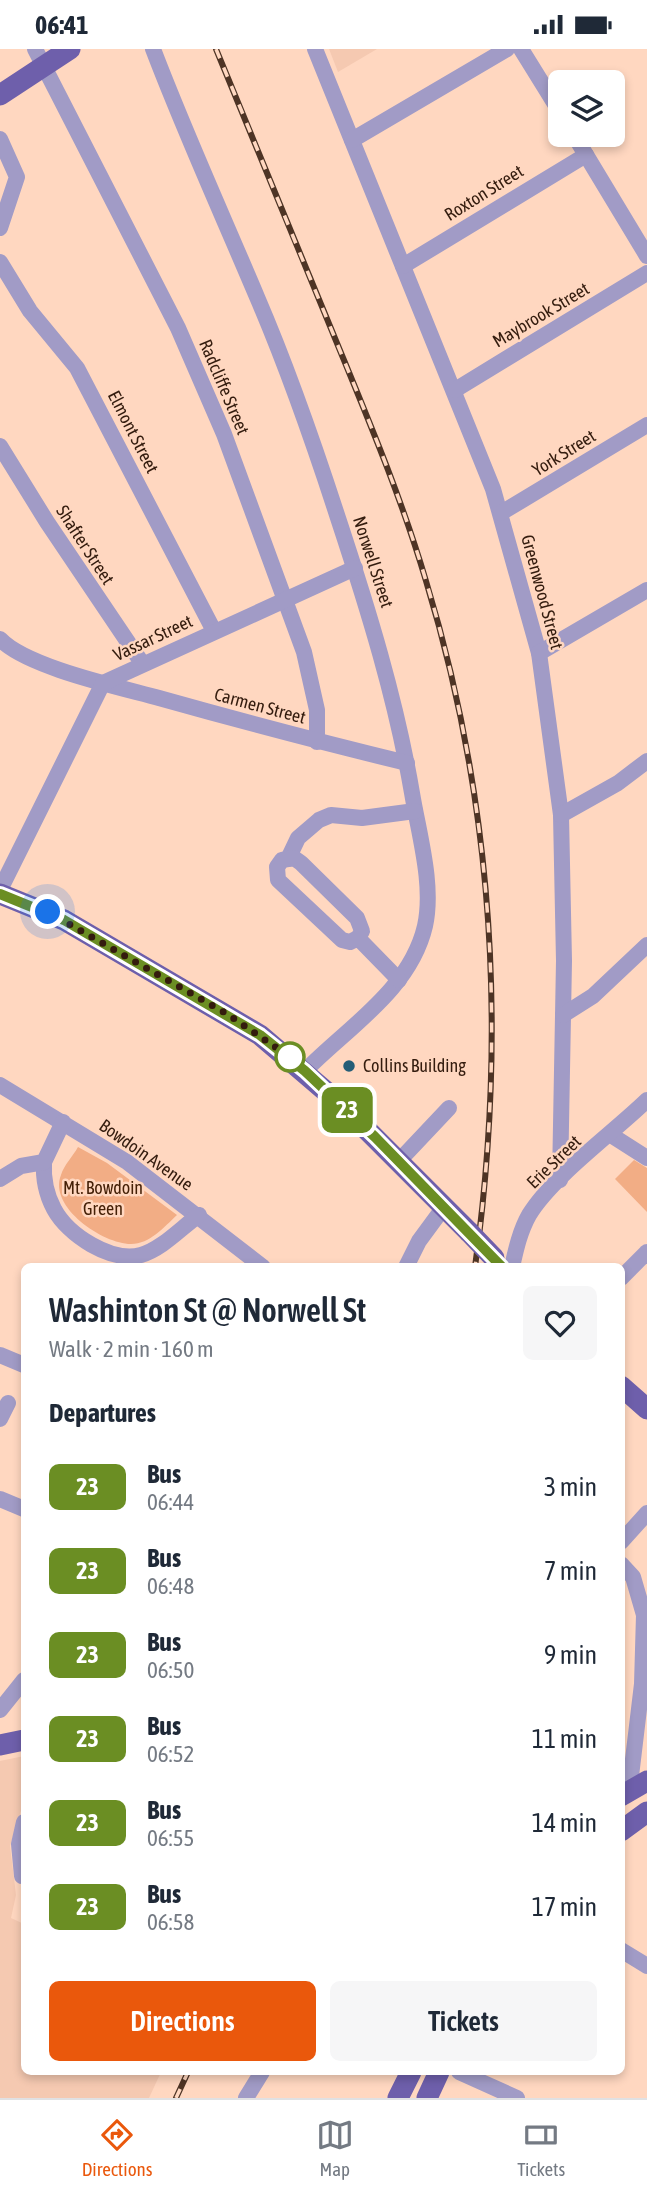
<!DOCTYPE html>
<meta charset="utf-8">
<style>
:root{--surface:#fff;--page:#f6f6f7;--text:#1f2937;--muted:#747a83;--line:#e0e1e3;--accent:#ea580c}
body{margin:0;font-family:"Asap Condensed",sans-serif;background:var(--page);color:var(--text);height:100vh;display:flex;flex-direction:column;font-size:26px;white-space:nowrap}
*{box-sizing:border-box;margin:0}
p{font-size:23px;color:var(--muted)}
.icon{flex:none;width:38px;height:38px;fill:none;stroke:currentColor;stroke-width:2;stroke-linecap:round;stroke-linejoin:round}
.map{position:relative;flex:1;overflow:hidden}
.details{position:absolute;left:21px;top:1214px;width:604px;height:812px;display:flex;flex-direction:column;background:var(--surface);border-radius:10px;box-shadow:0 4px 10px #0003}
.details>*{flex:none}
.badge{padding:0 14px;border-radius:10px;font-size:24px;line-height:46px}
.controls{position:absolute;left:548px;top:21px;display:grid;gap:14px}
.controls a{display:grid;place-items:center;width:77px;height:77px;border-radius:10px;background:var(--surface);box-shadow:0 4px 10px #0003;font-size:35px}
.you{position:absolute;width:35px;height:35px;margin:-18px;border:5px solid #fff;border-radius:50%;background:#1a73e8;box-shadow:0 0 0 10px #1a73e833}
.map>.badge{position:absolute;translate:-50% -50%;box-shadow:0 0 0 4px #fff}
h2{padding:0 28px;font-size:26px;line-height:63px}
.round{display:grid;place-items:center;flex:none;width:74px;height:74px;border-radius:10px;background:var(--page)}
.headline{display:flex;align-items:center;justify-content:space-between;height:119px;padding:0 28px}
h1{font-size:33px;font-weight:600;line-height:52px}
.cta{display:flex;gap:14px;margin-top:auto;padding:14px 28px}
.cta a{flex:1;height:80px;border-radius:10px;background:var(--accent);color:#fff;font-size:28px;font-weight:600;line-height:80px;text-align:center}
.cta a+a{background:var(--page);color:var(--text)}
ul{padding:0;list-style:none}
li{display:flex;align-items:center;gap:21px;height:84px;padding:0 28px}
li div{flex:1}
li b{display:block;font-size:26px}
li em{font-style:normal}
li .badge{min-width:77px;font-weight:700;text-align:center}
.status{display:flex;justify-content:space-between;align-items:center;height:49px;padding:0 35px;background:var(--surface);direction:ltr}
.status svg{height:19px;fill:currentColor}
.menu{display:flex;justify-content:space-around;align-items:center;height:98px;border-top:2px solid var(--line);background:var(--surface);font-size:19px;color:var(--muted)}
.menu a{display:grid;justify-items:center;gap:4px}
.menu .on{color:var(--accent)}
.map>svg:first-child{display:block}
.built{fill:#f5c9b1}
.green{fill:#f2ad85}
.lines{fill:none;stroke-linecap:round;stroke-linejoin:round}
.minor{stroke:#a19bc6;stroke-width:16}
.major{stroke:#6e5fab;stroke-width:21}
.rail-casing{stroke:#4e3425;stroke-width:6}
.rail{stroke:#ffd7c0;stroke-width:3.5;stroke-dasharray:10;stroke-linecap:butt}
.major-bridge{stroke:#6e5fab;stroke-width:21}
.line-casing{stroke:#fff;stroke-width:16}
.line{stroke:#6b8e23;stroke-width:10}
.walk{stroke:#341c0e;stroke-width:7;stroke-dasharray:0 12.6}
.stop-dot{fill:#fff;stroke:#6b8e23;stroke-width:3.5}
.poi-dot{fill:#245d77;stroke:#ffd7c0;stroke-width:2.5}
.labels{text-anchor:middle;stroke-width:5;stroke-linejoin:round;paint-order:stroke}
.street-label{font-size:18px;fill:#341c0e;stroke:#ffd7c0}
.poi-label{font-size:18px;fill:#341c0e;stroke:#ffd7c0;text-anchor:start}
.park-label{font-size:18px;fill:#452007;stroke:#ffd7c0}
</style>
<div class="status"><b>06:41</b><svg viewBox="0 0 49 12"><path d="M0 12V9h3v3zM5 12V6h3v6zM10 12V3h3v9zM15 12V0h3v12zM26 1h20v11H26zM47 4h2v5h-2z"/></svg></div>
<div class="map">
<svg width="647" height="2049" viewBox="0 0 647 2049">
<rect width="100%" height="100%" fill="#ffd7c0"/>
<g class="built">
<path d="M329,0H377L338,23Z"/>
<path d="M24,1707V1752L10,1797L16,1846L11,1869L24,1875V2023H161L149,2049H0V1712Z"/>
</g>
<g class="green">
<path d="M78,1098L107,1114L177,1166C164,1178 150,1195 131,1195C103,1195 48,1158 61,1126C64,1116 73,1107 78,1098Z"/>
<path d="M634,1111L647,1119V1163L615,1130Z"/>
</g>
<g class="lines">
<g class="minor">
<path d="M35,0L178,279L224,385L304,603L317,661V693"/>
<path d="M153,0C185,84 222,165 257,248C288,320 314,395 338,469C368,560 396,650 412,744C419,786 434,836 425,877C410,941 348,978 305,1022"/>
<path d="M315,0L493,440L539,604L561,766L564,912L560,1131"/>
<path d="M521,0L560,63"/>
<path d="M574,86L647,207"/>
<path d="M0,90L17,128L0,179"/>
<path d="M352,91L507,0"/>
<path d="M0,213L30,262L77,319L214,582"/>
<path d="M403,217L586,106"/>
<path d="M455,341L647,224"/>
<path d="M0,397L47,473L142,614"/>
<path d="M501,464L647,376"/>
<path d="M0,590C26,618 119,638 159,649C241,672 324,694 407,714"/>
<path d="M539,604L647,541"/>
<path d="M561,766L618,734L647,712"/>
<path d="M288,810L298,789L319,771L331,766L362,769L415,762"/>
<path d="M0,841L103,634L355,519"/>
<path d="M358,889L350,893L342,891L278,831L277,818L282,811L294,809L301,814L357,869L362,882L358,889L399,931"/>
<path d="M563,966L593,947L647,896"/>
<path d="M0,1036L127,1113L263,1218"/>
<path d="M611,1086L647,1109"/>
<path d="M399,1112L449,1059"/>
<path d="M44,1113C43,1130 46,1145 54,1160C68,1186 111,1214 141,1206C162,1200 181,1179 199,1166"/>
<path d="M0,1130L21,1117L44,1113L63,1073"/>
<path d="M406,1218L419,1192L444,1158"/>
<path d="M512,1218C516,1200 520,1182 529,1166C552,1128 613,1084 647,1051"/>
<path d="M621,1229L647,1203"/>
<path d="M0,1306L24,1316"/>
<path d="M0,1370L8,1354"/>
<path d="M0,1450L24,1460"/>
<path d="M621,1493L647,1464"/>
<path d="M621,1515L633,1528L644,1566L642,1635L631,1727L621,1743"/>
<path d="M0,1661L24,1631"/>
<path d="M22,1827L19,1795L24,1773"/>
<path d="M621,1901L647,1917"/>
<path d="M459,2023L517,2049"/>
<path d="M246,2049L262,2023"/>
</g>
<g class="major">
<path d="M0,46L70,0"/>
<path d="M0,845L64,871L260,986L343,1057L469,1183"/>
<path d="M621,1337L647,1360"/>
<path d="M0,1696L24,1691"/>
<path d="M621,1747L647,1732"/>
<path d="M621,1782L647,1763"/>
<path d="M398,2049L411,2023"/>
<path d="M427,2049L439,2023"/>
</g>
<g class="rail-casing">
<g id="rail">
<path d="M216,0C255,94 293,188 332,282C366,365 401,447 426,532C494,756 507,987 475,1218"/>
<path d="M176,2049L188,2023"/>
</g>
</g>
<use href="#rail" class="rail"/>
<path class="major-bridge" d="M469,1183L494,1209"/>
</g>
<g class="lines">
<g class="line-casing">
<path id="line" d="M0,845L64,871L260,986L305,1022L375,1088L502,1218"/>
</g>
<use href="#line" class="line"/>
<path class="walk" d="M48,863L227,965L290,1008"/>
</g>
<circle class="stop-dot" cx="290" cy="1008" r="14"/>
<circle class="poi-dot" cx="349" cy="1017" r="7"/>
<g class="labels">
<g class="street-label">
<text transform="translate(484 144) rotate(-32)" y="6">Roxton Street</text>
<text transform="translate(541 266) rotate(-31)" y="6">Maybrook Street</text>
<text transform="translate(224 338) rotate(67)" y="6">Radcliffe Street</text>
<text transform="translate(133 383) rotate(63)" y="6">Elmont Street</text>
<text transform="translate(564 404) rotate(-32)" y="6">York Street</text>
<text transform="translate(85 496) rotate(57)" y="6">Shafter Street</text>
<text transform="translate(373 513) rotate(72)" y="6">Norwell Street</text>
<text transform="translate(542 543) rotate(75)" y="6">Greenwood Street</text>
<text transform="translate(153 589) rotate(-25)" y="6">Vassar Street</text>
<text transform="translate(260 657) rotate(15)" y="6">Carmen Street</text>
<text transform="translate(146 1106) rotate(35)" y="6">Bowdoin Avenue</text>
<text transform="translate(554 1113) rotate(-44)" y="6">Erie Street</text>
</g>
<g class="poi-label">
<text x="363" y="1023">Collins Building</text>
</g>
<g class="park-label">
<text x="103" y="1145">Mt. Bowdoin<tspan x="103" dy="21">Green</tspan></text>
</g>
</g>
</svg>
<div class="controls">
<a><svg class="icon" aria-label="layers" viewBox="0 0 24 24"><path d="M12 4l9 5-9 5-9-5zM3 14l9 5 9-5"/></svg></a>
</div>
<div class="you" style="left:48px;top:863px"></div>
<b class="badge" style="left:347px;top:1061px;background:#6b8e23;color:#fff">23</b>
<section class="details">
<div class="headline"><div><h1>Washinton St @ Norwell St</h1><p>Walk · 2 min · 160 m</p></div><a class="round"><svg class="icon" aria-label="heart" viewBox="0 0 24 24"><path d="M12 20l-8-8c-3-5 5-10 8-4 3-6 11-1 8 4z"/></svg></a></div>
<h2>Departures</h2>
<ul>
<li><span class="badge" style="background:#6b8e23;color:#fff">23</span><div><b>Bus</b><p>06:44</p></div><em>3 min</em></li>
<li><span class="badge" style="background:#6b8e23;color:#fff">23</span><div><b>Bus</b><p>06:48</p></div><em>7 min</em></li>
<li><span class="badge" style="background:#6b8e23;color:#fff">23</span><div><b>Bus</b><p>06:50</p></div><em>9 min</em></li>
<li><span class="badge" style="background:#6b8e23;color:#fff">23</span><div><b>Bus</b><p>06:52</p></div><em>11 min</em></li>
<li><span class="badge" style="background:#6b8e23;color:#fff">23</span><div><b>Bus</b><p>06:55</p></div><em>14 min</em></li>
<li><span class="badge" style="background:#6b8e23;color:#fff">23</span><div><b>Bus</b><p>06:58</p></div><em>17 min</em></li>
</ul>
<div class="cta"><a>Directions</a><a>Tickets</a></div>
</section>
</div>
<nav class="menu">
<a class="on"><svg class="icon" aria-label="directions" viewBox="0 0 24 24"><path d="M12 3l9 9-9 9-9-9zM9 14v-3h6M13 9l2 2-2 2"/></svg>Directions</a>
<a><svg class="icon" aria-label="map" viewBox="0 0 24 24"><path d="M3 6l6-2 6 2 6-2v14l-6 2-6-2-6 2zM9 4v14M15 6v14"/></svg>Map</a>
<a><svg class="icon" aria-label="tickets" viewBox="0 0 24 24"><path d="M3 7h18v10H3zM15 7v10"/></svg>Tickets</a>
</nav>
